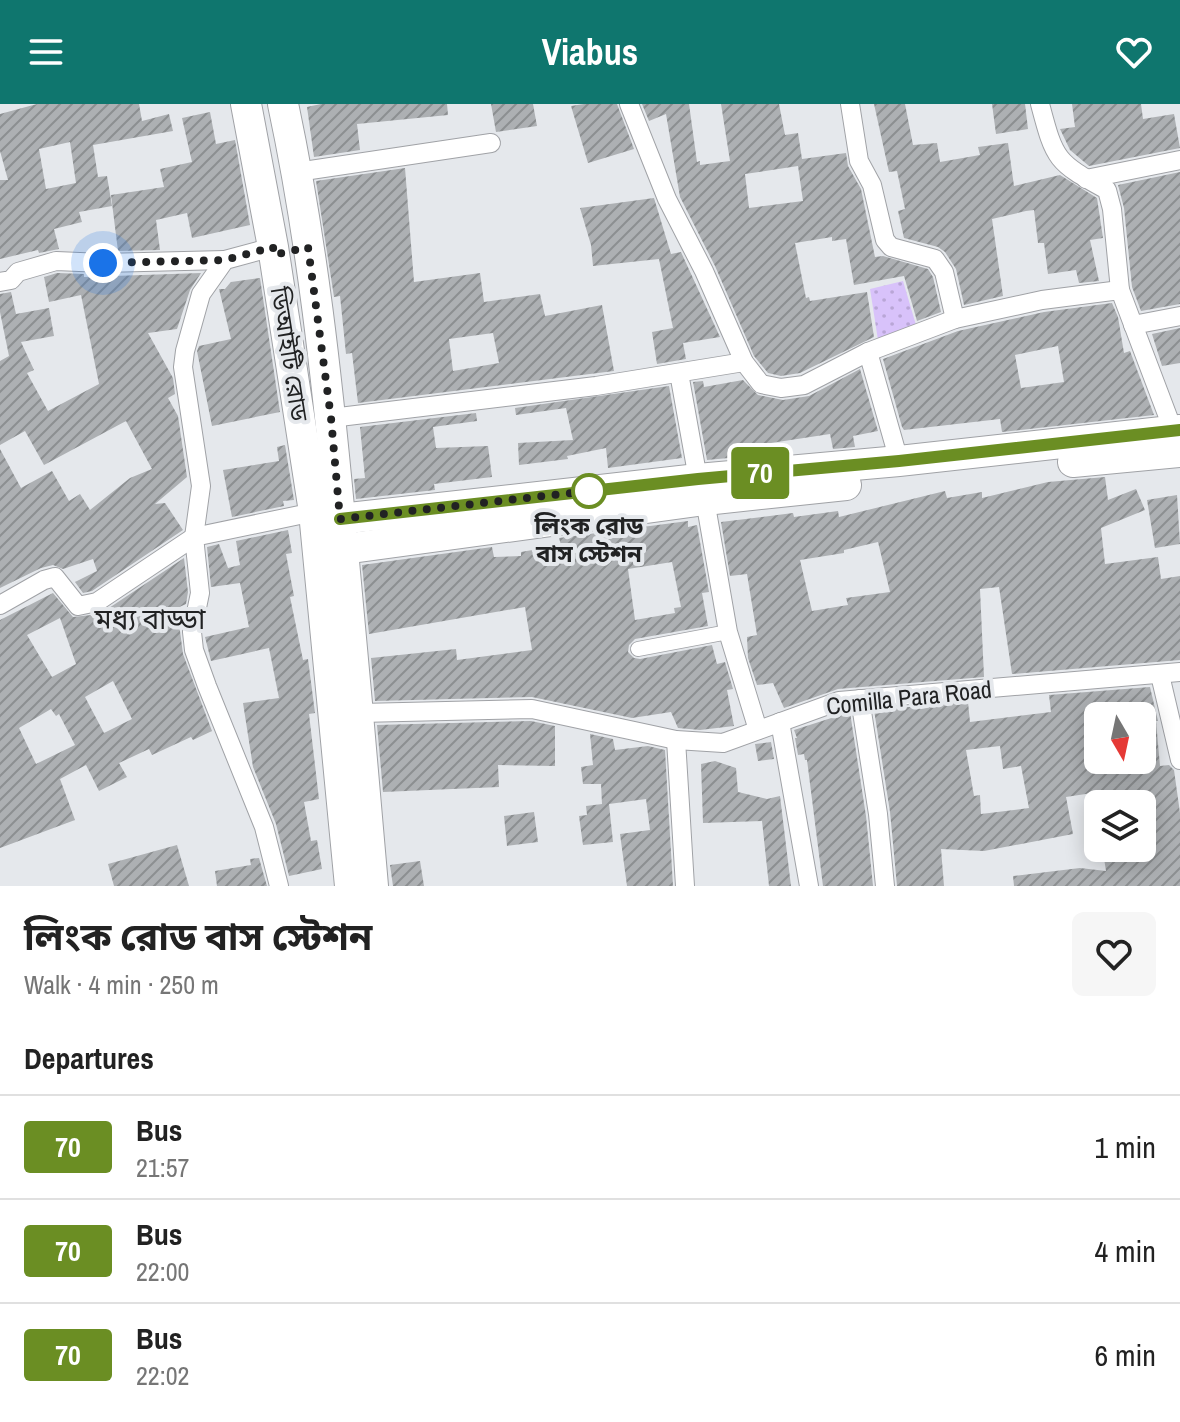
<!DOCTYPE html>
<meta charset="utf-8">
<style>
:root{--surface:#fff;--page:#f6f6f6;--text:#222;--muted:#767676;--line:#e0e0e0;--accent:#0f766e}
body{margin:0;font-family:"Archivo Narrow","Noto Sans Bengali",sans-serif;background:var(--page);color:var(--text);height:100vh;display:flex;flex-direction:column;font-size:30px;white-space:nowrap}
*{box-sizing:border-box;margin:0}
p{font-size:26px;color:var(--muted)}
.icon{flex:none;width:44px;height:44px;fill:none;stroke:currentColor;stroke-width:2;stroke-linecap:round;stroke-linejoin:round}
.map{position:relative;height:782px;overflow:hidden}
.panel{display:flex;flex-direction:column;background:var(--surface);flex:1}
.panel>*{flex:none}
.badge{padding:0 16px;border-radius:6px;font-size:28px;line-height:52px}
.needle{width:52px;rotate:171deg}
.tools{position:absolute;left:1084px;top:598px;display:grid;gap:16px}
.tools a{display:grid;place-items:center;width:72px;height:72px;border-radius:12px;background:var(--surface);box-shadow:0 4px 20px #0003;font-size:40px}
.you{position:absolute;width:40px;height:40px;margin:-20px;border:6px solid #fff;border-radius:50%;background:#1a73e8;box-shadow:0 0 0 12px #1a73e833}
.map>.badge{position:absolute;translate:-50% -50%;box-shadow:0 0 0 4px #fff}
h2{padding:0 24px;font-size:30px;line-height:72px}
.round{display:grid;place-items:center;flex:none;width:84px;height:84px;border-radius:12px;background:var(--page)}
.headline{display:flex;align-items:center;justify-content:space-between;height:136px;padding:0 24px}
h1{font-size:38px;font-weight:700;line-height:60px}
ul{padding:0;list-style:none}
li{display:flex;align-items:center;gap:24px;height:104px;padding:0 24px;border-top:2px solid var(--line)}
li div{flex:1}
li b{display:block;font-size:30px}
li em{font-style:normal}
li .badge{min-width:88px;font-weight:700;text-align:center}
header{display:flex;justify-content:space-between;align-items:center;height:104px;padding:0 24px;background:var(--accent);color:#fff;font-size:36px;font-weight:700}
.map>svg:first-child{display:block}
.park{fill:url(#park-dots)}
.building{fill:url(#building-hatch);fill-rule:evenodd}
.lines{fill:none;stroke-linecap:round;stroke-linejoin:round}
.pedestrian-casing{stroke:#a0a2a6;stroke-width:16}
.minor-casing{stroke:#a0a2a6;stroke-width:20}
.primary-casing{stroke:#a0a2a6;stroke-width:32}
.pedestrian{stroke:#fff;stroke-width:14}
.minor{stroke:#fff;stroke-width:18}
.primary{stroke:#fff;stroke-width:30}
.line-casing{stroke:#fff;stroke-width:18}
.line{stroke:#6b8e23;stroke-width:12}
.walk{stroke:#212223;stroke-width:8;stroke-dasharray:0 14.4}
.stop-dot{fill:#fff;stroke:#6b8e23;stroke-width:4}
.labels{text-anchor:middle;stroke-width:8;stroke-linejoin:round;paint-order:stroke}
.street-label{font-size:24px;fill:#212223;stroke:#e5e8ec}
.stop-label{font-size:24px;font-weight:bold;fill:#212223;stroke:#e5e8ec}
.quarter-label{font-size:28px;fill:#212223;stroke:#e5e8ec}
</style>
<header><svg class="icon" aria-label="menu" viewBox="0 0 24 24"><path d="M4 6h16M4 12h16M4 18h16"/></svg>Viabus<svg class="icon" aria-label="heart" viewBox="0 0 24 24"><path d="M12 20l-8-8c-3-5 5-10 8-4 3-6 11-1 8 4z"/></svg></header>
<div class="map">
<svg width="1180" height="782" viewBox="0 0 1180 782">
<defs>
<pattern id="park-dots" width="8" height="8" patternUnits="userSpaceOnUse" patternTransform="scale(2)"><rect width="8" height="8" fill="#d8c2fa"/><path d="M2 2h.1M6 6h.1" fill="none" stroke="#b9a6d6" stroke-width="1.8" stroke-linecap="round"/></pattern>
<pattern id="building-hatch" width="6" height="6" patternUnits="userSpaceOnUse" patternTransform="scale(2)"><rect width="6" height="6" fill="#adb0b3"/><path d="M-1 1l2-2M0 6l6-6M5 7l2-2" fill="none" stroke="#8c8f91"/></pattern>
</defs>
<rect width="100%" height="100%" fill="#e5e8ec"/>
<path class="park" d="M903,177L916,221L878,236L870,185Z"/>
<g class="building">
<path d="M37,0H139L142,17L169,10L173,27L93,41L98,73L107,72L112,102L79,108L82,118L54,125L59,145L39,149L38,146L0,155V76H8L0,47V10ZM70,38L76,79L46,85L39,45Z"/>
<path d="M321,0H447L448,11L357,20L360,46L314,53L307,3Z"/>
<path d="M491,0H533L537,22L496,28Z"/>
<path d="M584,0H617L634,45L588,59L571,2Z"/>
<path d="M642,0H689L697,58L700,57V61L730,57L721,0H779L785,31L798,29L802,55L846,49L848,62L861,85L875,153L883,152L928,165L933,173L941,208L917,217L904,172L854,181L846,135L832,137V133L795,139L806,194L809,193L810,197L867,188L874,233L800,269L781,272L768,269L754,252L715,162L680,93L666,10L649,17ZM798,62L803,97L749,104L745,70Z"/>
<path d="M874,0H905L913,41L937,39L940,58L980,51L978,43L1008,39L1014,82L1060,71L1097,94L1103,134L1090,136L1099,177L1079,179L1076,166L1048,170L1044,139H1038L1034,106L1026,107L992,115L1003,192L964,201L956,165L945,148L938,143L904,134L898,107L905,105L897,67L889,68Z"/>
<path d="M992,0H1025L1028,25L996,30Z"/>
<path d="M1072,0H1141L1143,15L1174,10L1180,44L1089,62L1070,46L1060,25L1075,23Z"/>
<path d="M210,8L216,40L235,36L250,121L192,134L187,109L156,116L160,146L118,147L111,91L164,83L160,65L192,58L182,14Z"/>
<path d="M405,64L414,178L480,169L484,198L540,190L545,212L602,201L614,267L358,299L352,249L346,250L340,192L334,193L316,77ZM493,229L499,259L453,267L449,235Z"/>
<path d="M1180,68V200L1141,207L1132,183L1124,104L1118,81Z"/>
<path d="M654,94L671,150L681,148L720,233L683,239L686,255L657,260L652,228L673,224L659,155L593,162L591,141L580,104Z"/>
<path d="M57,169L84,170V173L201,169L190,186L177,225L148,229L173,274L175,290L168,294L178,312L187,373L155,400L165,399L183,426L92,487L83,489L75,478L97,467L93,455L63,465L53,461L41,464L0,484V345L21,384L52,367L69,397L80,390L90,406L130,374L152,365L126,317L44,361L25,327L0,341V257L9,252L0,208V190L11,188L16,210L49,204L54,232L21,238L34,266L27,269L48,307L99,280L81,191L49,198L44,173Z"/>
<path d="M260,174L280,308L212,322L197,247L199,242L231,235L219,185H225L231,178Z"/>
<path d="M1112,199L1118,213L1124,249L1130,247L1154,311L1002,328L1000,315L904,326L902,323L883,255L958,227L1044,208ZM1058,242L1064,278L1021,284L1015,251Z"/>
<path d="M1180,224V259L1162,262L1152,230Z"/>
<path d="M860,265L878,327L853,332L855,343L833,345L830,330L771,339L773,350L707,356L693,278L703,277L704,283L743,276L758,291L783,296L809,292Z"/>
<path d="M669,282L682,354L608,364L606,344L567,352L568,355L519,361L518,339L573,336L566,304L516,311L515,304Z"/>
<path d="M476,309L477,317L433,323L436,344L488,342L492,373L434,380L435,386L356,395L354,375L365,374L360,323Z"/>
<path d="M285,341L294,396L283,397L284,402L232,413L223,366L279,357L277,343Z"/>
<path d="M1105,373L1108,396L1136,385L1145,406L1101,424L1105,460L1158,453L1161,475L1180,472V556L1012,570L999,483L980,485L984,573L838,585L784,604L773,579L757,581L748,554L747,533L757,531L747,470L730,472L721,418L793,409L794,413L838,407L839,413L945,387L947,394L982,388V394L1048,378ZM878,438L890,488L846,494L848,501L812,507L800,456L844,449V446Z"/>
<path d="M1177,391L1180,440L1155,444L1147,396Z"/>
<path d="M688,417V423L697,421L709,488L702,489L708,522L635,535L629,541L628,548L634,554L640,555L712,541L717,560L725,558L733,585L727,586L734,622L700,626L678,624L671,608L632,614L532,593L375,597L371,554L456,545L457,556L532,546L525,503L369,530L362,461L492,443L494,453L521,452V448L561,441L559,434ZM672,458L681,503L674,504L675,509L635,516L628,465Z"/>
<path d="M288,426L292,449L286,450L294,492L290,493L303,556L308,555L315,609L309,610L319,695L304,698L311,737L317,736L322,765L289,772L276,720L253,663L243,599L279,594L269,544L211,557L205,533L249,523L240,479L211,483L207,443L219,440L228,464L240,461L236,437Z"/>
<path d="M184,454L188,488L186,500L173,506L180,527L183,550L212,627L193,636L191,633L152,651L149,645L119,659L127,673L99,687L86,661L60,675L75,716L0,744V516L53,489L73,513L100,510ZM60,514L76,560L52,573L27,531ZM113,577L132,615L104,629L85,593ZM51,605L56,612L59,610L75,641L36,660L19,624Z"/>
<path d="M1150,583L1158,617H1156L1160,662L1169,661L1174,666L1180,709V782H1014L1013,772L1080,764L1106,767L1103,748L1142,744V697L1113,700L1112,693L1106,694L1105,687L1066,693L1073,730L984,747L941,745L944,782H897L890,708L874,606L968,598L970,618L1051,608L1049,591ZM1098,612H1142V656H1098ZM1000,642L1003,665L1021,662L1029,704L981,710L980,691L974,692L966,646Z"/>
<path d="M850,608L866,712L873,782H823L807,656H805L804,650L798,651L795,634H797L794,626Z"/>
<path d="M531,617L555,622V662L498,661L499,683L383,688L377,621Z"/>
<path d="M590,630L613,635L615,646L648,642L665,646L673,782H627L620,730L650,726L646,695L609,700L613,738L583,741L579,712L587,711L586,702L602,700L601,680H583L581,663L593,661Z"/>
<path d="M771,638L774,655L758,657L755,640Z"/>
<path d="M715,657L736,664L738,688L767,695L780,692L791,782H769L762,717L703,719L701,660Z"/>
<path d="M534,708L538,738L507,742L504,712Z"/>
<path d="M177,741L189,782H114L108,760Z"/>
<path d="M259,754L267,782H217L215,767L251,761L250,755Z"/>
<path d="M420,757L424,782H393L390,761Z"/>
</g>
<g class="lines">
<g class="pedestrian-casing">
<path id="pedestrian" d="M638,545L728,528"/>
</g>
<g class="minor-casing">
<g id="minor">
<path d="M629,0L667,95L704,167L744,258L761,280L781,284L804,281L868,248L899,357"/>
<path d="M850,0L859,57L872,81L885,136L891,143L935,155L944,168L955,215"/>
<path d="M1040,0C1055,57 1056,58 1107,86L1112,105L1120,186"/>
<path d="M297,68L491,39"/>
<path d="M1086,75L1180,56"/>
<path d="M273,143L225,156L201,190L185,247L183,263L201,382L194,433L200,489L192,528L194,546L207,582L264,723L279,782"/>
<path d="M0,178L11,176L18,168L56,157L103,159L225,156"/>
<path d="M1133,221L1180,212"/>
<path d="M868,248L955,215L1042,196L1120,186L1173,326"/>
<path d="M679,269L698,375"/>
<path d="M331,314L596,282L744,258"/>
<path d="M705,396L728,528L758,626"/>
<path d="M0,501L44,476L55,473L78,502L97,498L194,433L314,408"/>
<path d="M1160,571L1180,656"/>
<path d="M860,595L878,710L885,782"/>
<path d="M360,609L532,605L676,636L723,639L839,597L1180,568"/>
<path d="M780,618L809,782"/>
<path d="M676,636L685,782"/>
</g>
</g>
<g class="primary-casing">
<g id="primary">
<path d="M246,0L273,143L314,408L350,782"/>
<path d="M283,0C312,136 327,275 340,414C351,537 363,659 373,782"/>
<path d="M1073,358L1180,348"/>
<path d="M340,415L698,375L899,357L1180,326"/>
<path d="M344,445L705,396L846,381"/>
</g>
</g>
<use href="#pedestrian" class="pedestrian"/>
<use href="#minor" class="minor"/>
<use href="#primary" class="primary"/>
</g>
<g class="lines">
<g class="line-casing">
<path id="line" d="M340,415L698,375L899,357L1180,326"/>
</g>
<use href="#line" class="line"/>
<path class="walk" d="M103,159L225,156L273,143L274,151L308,143L331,314L340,415L589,387"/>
</g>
<circle class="stop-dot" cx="589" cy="387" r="16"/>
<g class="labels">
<g class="street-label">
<text transform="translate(289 250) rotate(81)" y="8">ডিআইটি রোড</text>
<text transform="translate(909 594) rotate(-6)" y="8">Comilla Para Road</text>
</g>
<g class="stop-label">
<text x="589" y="430">লিংক রোড<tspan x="589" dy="28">বাস স্টেশন</tspan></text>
</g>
<g class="quarter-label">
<text x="150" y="525">মধ্য বাড্ডা</text>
</g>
</g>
</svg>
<div class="tools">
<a><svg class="needle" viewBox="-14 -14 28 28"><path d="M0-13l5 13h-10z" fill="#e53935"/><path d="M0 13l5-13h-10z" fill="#767676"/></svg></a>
<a><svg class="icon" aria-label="layers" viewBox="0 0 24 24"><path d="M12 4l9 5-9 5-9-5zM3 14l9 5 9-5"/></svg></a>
</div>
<div class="you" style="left:103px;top:159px"></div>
<b class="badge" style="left:760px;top:369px;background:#6b8e23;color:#fff">70</b>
</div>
<section class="panel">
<div class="headline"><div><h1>লিংক রোড বাস স্টেশন</h1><p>Walk · 4 min · 250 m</p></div><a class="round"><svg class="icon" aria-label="heart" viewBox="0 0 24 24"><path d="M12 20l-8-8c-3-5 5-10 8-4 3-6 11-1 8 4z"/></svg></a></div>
<h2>Departures</h2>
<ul>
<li><span class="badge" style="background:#6b8e23;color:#fff">70</span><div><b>Bus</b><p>21:57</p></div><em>1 min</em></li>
<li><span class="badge" style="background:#6b8e23;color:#fff">70</span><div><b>Bus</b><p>22:00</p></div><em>4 min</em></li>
<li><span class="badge" style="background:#6b8e23;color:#fff">70</span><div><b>Bus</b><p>22:02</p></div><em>6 min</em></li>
</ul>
</section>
